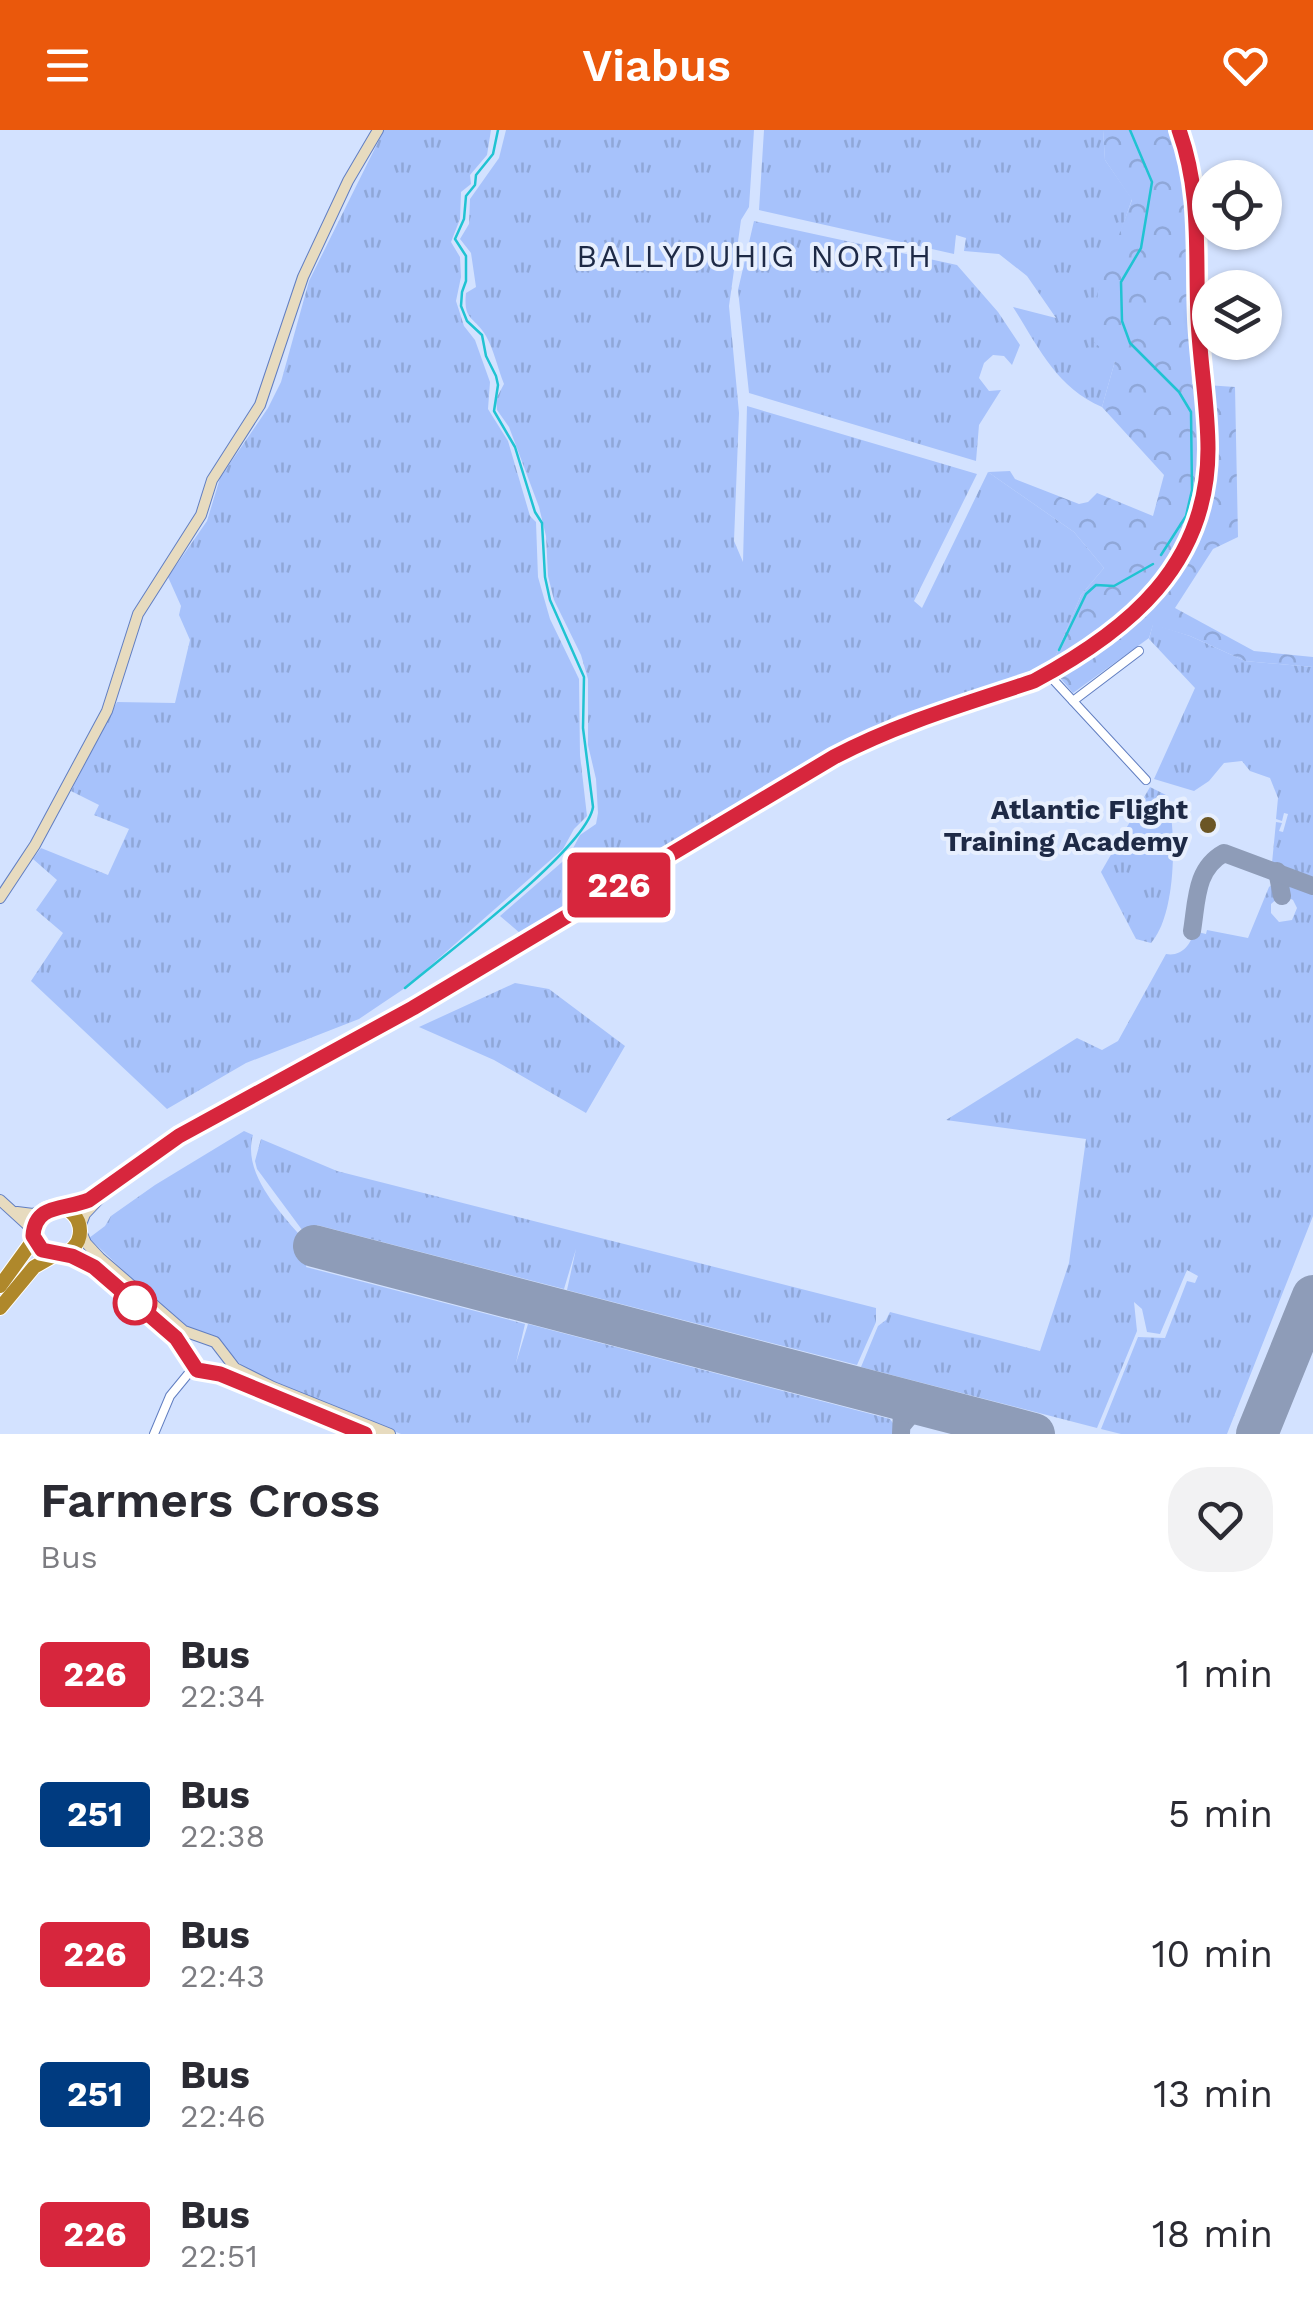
<!DOCTYPE html>
<style>
:root{--surface:#fff;--page:#f2f2f3;--text:#2b2b33;--muted:#7c7c81;--accent:#ea580c}
body{margin:0;font-family:"Work Sans",sans-serif;background:var(--page);color:var(--text);height:100vh;display:flex;flex-direction:column;font-size:38px;white-space:nowrap}
*{box-sizing:border-box;margin:0}
p{font-size:32px;color:var(--muted)}
.icon{flex:none;width:55px;height:55px;fill:none;stroke:currentColor;stroke-width:2;stroke-linecap:round;stroke-linejoin:round}
.map{position:relative;height:1304px;overflow:hidden}
.details{display:flex;flex-direction:column;background:var(--surface);flex:1}
.details>*{flex:none}
.badge{padding:0 20px;border-radius:8px;font-size:35px;line-height:65px}
.buttons{position:absolute;left:1192px;top:30px;display:grid;gap:20px}
.buttons a{display:grid;place-items:center;width:90px;height:90px;border-radius:50%;background:var(--surface);box-shadow:0 2px 8px #0004;font-size:50px}
.map>.badge{position:absolute;translate:-50% -50%;box-shadow:0 0 0 5px #fff}
.round{display:grid;place-items:center;flex:none;width:105px;height:105px;border-radius:40px;background:var(--page)}
.summary{display:flex;align-items:center;justify-content:space-between;height:170px;padding:0 40px}
h1{font-size:48px;font-weight:600;line-height:75px}
ul{padding:0;list-style:none}
li{display:flex;align-items:center;gap:30px;height:140px;padding:0 40px}
li div{flex:1}
li b{display:block;font-size:38px}
li em{font-style:normal}
li .badge{min-width:110px;font-weight:700;text-align:center}
header{display:flex;justify-content:space-between;align-items:center;height:130px;padding:0 40px;background:var(--accent);color:#fff;font-size:45px;font-weight:600}
.map>svg:first-child{display:block}
.grass{fill:url(#grass-tufts)}
.forest{fill:url(#forest-crowns)}
.lines{fill:none;stroke-linecap:round;stroke-linejoin:round}
.stream{stroke:#20c3d2;stroke-width:2.5}
.taxiway{stroke:#8e9cb8;stroke-width:18}
.runway{stroke:#8e9cb8;stroke-width:42}
.street-casing{stroke:#617ec1;stroke-width:10}
.secondary-casing{stroke:#617ec1;stroke-width:12}
.highway-casing{stroke:#fff;stroke-width:16}
.street{stroke:#fff;stroke-width:8}
.secondary{stroke:#e7dbbf;stroke-width:10}
.highway{stroke:#af882b;stroke-width:14}
.line-casing{stroke:#fff;stroke-width:22}
.line{stroke:#d7263d;stroke-width:15}
.poi-dot{fill:#6b5625;stroke:#e7effe;stroke-width:4}
.stop-dot{fill:#fff;stroke:#d7263d;stroke-width:5}
.labels{text-anchor:middle;stroke-width:8;stroke-linejoin:round;paint-order:stroke}
.poi-label{font-size:28px;font-weight:bold;fill:#1e2a46;stroke:#e7effe;text-anchor:end}
.quarter-label{font-size:32px;letter-spacing:2.5px;fill:#1e2a46;stroke:#e7effe}
</style>
<header><svg class="icon" aria-label="menu" viewBox="0 0 24 24"><path d="M4 6h16M4 12h16M4 18h16"/></svg>Viabus<svg class="icon" aria-label="heart" viewBox="0 0 24 24"><path d="M12 20l-8-8c-3-5 5-10 8-4 3-6 11-1 8 4z"/></svg></header>
<div class="map">
<svg width="1313" height="1304" viewBox="0 0 1313 1304">
<defs>
<pattern id="grass-tufts" width="24" height="20" patternUnits="userSpaceOnUse" patternTransform="scale(2.5)"><rect width="24" height="20" fill="#a7c2fb"/><path d="M3 7l-1-3M5 7V3M7 7l1-3M15 17l-1-3M17 17v-4M19 17l1-3" fill="none" stroke="#8fa7d8"/></pattern>
<pattern id="forest-crowns" width="20" height="18" patternUnits="userSpaceOnUse" patternTransform="scale(2.5)"><rect width="20" height="18" fill="#a7c2fb"/><path d="M2 6a3 3 0 1 1 6 0M12 15a3 3 0 1 1 6 0" fill="none" stroke="#8fa7d8"/></pattern>
</defs>
<rect width="100%" height="100%" fill="#d3e2ff"/>
<g class="grass">
<path d="M384,0H491L487,25L470,45L471,54L461,62L460,89L451,112L460,127L461,147L456,171L464,196L475,210L490,252L488,279L508,311L530,386L536,392L538,447L550,489L579,549L580,625L587,686L574,699L563,719L405,858L359,889L246,933L167,979L31,851L63,803L36,780L57,750L33,729L41,718L108,745L129,699L94,685L99,675L71,661L117,572L175,573L190,510L179,485L181,476L168,447L207,391L220,348L268,278L281,252L309,151Z"/>
<path d="M506,0H754L749,77L741,90L729,176L739,283L734,411L743,432L747,276L977,344L914,471L922,478L988,342L1074,402L1104,438L1081,465L1051,537L966,569L898,585L521,804L500,786L569,726L580,705L596,694L598,683L596,649L588,615V549L581,525L554,470L548,446L546,406L539,377L509,297L497,280L496,269L504,254C498,239 494,220 486,206C474,186 463,191 466,163L476,157L471,123L460,109L469,94L470,69L499,28Z"/>
<path d="M764,0H1103L1105,30L1132,69L1117,113L1115,231L1102,277C1056,257 1039,218 1013,177L1056,188L1027,146L999,124L964,121L966,108L956,105L954,124L759,80Z"/>
<path d="M754,91L957,135L998,182L1020,215L1012,235L1004,226L993,225L984,233L979,248L989,261L1001,260L979,295L976,331L749,263L738,160Z"/>
<path d="M1153,494L1190,506L1245,531L1313,537V750L1272,733L1276,692L1282,693L1279,701L1283,702L1288,684L1284,683L1282,691L1276,689L1278,668L1270,648L1250,641L1242,631L1224,633L1209,651L1194,661L1154,649L1195,558L1149,509Z"/>
<path d="M1150,657L1168,666C1176,703 1177,783 1151,813L1136,809L1101,742Z"/>
<path d="M1281,750L1313,762V1086L1227,1304H1121L1101,1299L1138,1207L1165,1208L1187,1151L1195,1153L1198,1146L1187,1140L1160,1204L1147,1202L1142,1179L1134,1172L1137,1201L1097,1298L861,1237L878,1196L886,1190L890,1182L1040,1221L1069,1133L1086,1009L946,990L1077,908L1102,920L1118,911L1166,824C1181,827 1191,815 1194,801L1206,804L1207,800L1248,808L1269,757L1276,751L1279,767L1271,774V783L1279,792L1292,790L1297,778L1293,770L1285,766Z"/>
<path d="M515,853L549,859L625,916L586,983L494,930L419,897Z"/>
<path d="M244,1001L253,1005C241,1046 286,1088 310,1117L306,1137L525,1194L516,1233L528,1194L890,1289L895,1296L894,1304H401L259,1245L243,1237L216,1208L179,1193L89,1108L105,1096L111,1086L155,1055Z"/>
<path d="M261,1009L337,1041L876,1178V1192L857,1235L567,1160L576,1119L564,1159L317,1095L311,1112L257,1039L255,1031Z"/>
</g>
<path class="forest" d="M1103,0H1168L1185,51L1192,254L1235,257L1238,407L1213,419L1175,478L1254,521L1313,527V537L1245,531L1190,506L1153,495L1149,508L1073,563L1051,537L1081,465L1104,438L1074,402L988,342L1010,341L1015,349L1079,374L1088,372L1097,363L1153,386L1164,345L1102,277L1115,231L1094,212L1098,161L1132,70L1105,30Z"/>
<g class="lines">
<g class="stream">
<path d="M1130,0L1152,52L1141,118L1121,152L1122,191L1130,213L1179,262L1191,282L1192,360L1186,386L1161,425"/>
<path d="M1059,520L1086,464L1096,455L1114,456L1153,434"/>
<path d="M405,858C443,826 587,718 593,677L583,598L584,547L550,470L545,447L542,393L535,382L515,317L494,281L498,255L496,246L486,226L482,205L467,191L461,176L462,162L466,151V126L455,109L464,89L466,66L475,55L476,45L493,24L498,0"/>
</g>
<g class="taxiway">
<path d="M1277,741L1282,766"/>
<path d="M1192,801C1197,771 1195,739 1224,723L1313,756"/>
<path d="M885,1265L902,1281L901,1304"/>
<path d="M904,1293L914,1281L931,1277"/>
</g>
<g class="runway">
<path d="M314,1116L1034,1304"/>
<path d="M1257,1304L1313,1166"/>
</g>
<g class="street-casing">
<g id="street">
<path d="M1048,544L1146,650"/>
<path d="M1073,571L1139,521"/>
<path d="M154,1304L170,1266L193,1238"/>
</g>
</g>
<g class="secondary-casing">
<g id="secondary">
<path d="M0,768L35,715L107,581L138,484L201,385L212,350L260,275L303,147L348,51L378,0"/>
<path d="M0,1070L33,1100"/>
<path d="M61,1078L89,1070L179,1006L413,877L835,627C866,610 897,594 931,583C965,572 1000,565 1033,552C1065,539 1094,514 1121,492C1230,401 1209,330 1199,203C1193,131 1204,69 1179,0"/>
<path d="M17,1082L33,1084L46,1080"/>
<path d="M80,1097L85,1084L101,1067"/>
<path d="M80,1099L86,1113L100,1128L184,1201L215,1212L235,1238L273,1257L390,1304"/>
<path d="M64,1124C88,1128 166,1194 181,1214C188,1223 188,1233 197,1240L220,1244L365,1304"/>
</g>
</g>
<g class="highway-casing">
<g id="highway">
<circle cx="56" cy="1101" r="24"/>
<path d="M0,1156L34,1109"/>
<path d="M0,1178L34,1137L55,1125"/>
</g>
</g>
<use href="#street" class="street"/>
<use href="#secondary" class="secondary"/>
<use href="#highway" class="highway"/>
</g>
<g class="lines">
<g class="line-casing">
<path id="line" d="M365,1304L220,1244L197,1240L176,1208L94,1137L72,1126L42,1120L33,1106C35,1073 65,1080 89,1070L179,1006L413,878L834,627C899,593 965,574 1034,551C1129,500 1208,435 1208,319C1208,276 1200,233 1198,189C1195,123 1202,64 1179,0"/>
</g>
<use href="#line" class="line"/>
</g>
<circle class="poi-dot" cx="1208" cy="695" r="10"/>
<circle class="stop-dot" cx="135" cy="1173" r="20"/>
<g class="labels">
<g class="poi-label">
<text x="1188" y="689">Atlantic Flight<tspan x="1188" dy="32">Training Academy</tspan></text>
</g>
<g class="quarter-label">
<text x="755" y="137">BALLYDUHIG NORTH</text>
</g>
</g>
</svg>
<div class="buttons">
<a><svg class="icon" aria-label="locate" viewBox="0 0 24 24"><circle cx="12" cy="12" r="6"/><path d="M12 2v4M12 18v4M2 12h4M18 12h4"/></svg></a>
<a><svg class="icon" aria-label="layers" viewBox="0 0 24 24"><path d="M12 4l9 5-9 5-9-5zM3 14l9 5 9-5"/></svg></a>
</div>
<b class="badge" style="left:619px;top:755px;background:#d7263d;color:#fff">226</b>
</div>
<section class="details">
<div class="summary"><div><h1>Farmers Cross</h1><p>Bus</p></div><a class="round"><svg class="icon" aria-label="heart" viewBox="0 0 24 24"><path d="M12 20l-8-8c-3-5 5-10 8-4 3-6 11-1 8 4z"/></svg></a></div>
<ul>
<li><span class="badge" style="background:#d7263d;color:#fff">226</span><div><b>Bus</b><p>22:34</p></div><em>1 min</em></li>
<li><span class="badge" style="background:#003b80;color:#fff">251</span><div><b>Bus</b><p>22:38</p></div><em>5 min</em></li>
<li><span class="badge" style="background:#d7263d;color:#fff">226</span><div><b>Bus</b><p>22:43</p></div><em>10 min</em></li>
<li><span class="badge" style="background:#003b80;color:#fff">251</span><div><b>Bus</b><p>22:46</p></div><em>13 min</em></li>
<li><span class="badge" style="background:#d7263d;color:#fff">226</span><div><b>Bus</b><p>22:51</p></div><em>18 min</em></li>
</ul>
</section>
